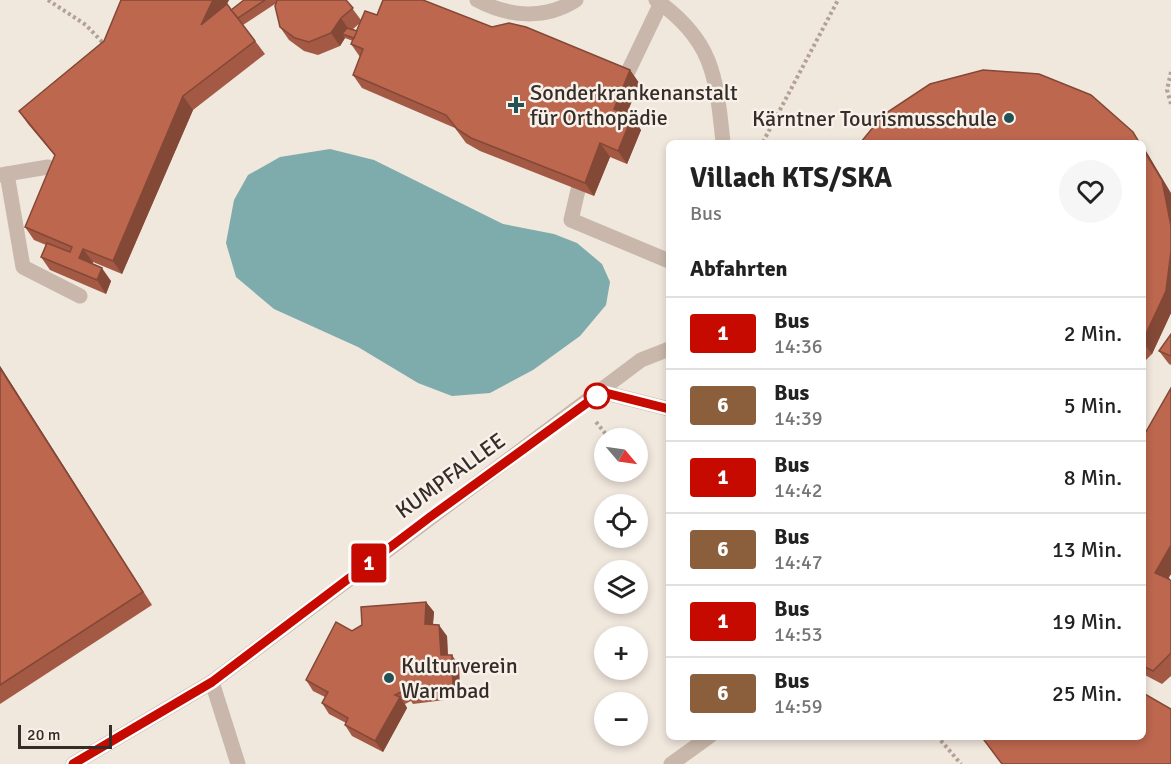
<!DOCTYPE html>
<html lang="de">
<meta charset="utf-8">
<style>
:root{--surface:#fff;--page:#f6f6f6;--text:#222;--muted:#767676;--line:#e0e0e0}
body{margin:0;font-family:Signika,sans-serif;background:var(--page);color:var(--text);height:100vh;display:flex;flex-direction:column;font-size:22px;white-space:nowrap}
*{box-sizing:border-box;margin:0}
p{font-size:20px;color:var(--muted)}
.icon{flex:none;width:33px;height:33px;fill:none;stroke:currentColor;stroke-width:2;stroke-linecap:round;stroke-linejoin:round}
.map{position:relative;flex:1;overflow:hidden}
.sheet{position:absolute;left:666px;top:140px;width:480px;height:600px;display:flex;flex-direction:column;background:var(--surface);border-radius:9px;box-shadow:0 3px 9px #0003}
.sheet>*{flex:none}
.badge{padding:0 12px;border-radius:4px;font-size:21px;line-height:39px}
.needle{width:39px;rotate:119deg}
.buttons{position:absolute;left:594px;top:428px;display:grid;gap:12px}
.buttons a{display:grid;place-items:center;width:54px;height:54px;border-radius:50%;background:var(--surface);box-shadow:0 3px 9px #0003;font-size:30px}
.scale{position:absolute;left:18px;bottom:15px;width:94px;box-sizing:border-box;padding-left:6px;border:3px solid #362d29;border-top:0;font-size:16px;line-height:21px;white-space:nowrap;color:#362d29;-webkit-text-stroke:4px #f8f1e9;paint-order:stroke}
.map>.badge{position:absolute;translate:-50% -50%;box-shadow:0 0 0 3px #fff}
h2{padding:0 24px;font-size:22px;line-height:54px}
.round{display:grid;place-items:center;flex:none;width:63px;height:63px;border-radius:32px;background:var(--page)}
.headline{display:flex;align-items:center;justify-content:space-between;height:102px;padding:0 24px}
h1{font-size:28px;font-weight:700;line-height:45px}
ul{padding:0;list-style:none}
li{display:flex;align-items:center;gap:18px;height:72px;padding:0 24px;border-top:2px solid var(--line)}
li div{flex:1}
li b{display:block;font-size:22px}
li em{font-style:normal}
li .badge{min-width:66px;font-weight:700;text-align:center}
.map>svg:first-child{display:block}
.water{fill:#7eabab}
.lines{fill:none;stroke-linecap:round;stroke-linejoin:round}
.path{stroke:#b3a194;stroke-width:4;stroke-dasharray:3 3;stroke-linecap:butt}
.minor{stroke:#c8b7aa;stroke-width:15}
.wall{fill:#a35944;fill-rule:evenodd}
.shaded-wall{fill:#844837}
.building{fill:#bd674f;stroke:#844837;stroke-width:1.5}
.line-casing{stroke:#fff;stroke-width:14}
.line{stroke:#c70a00;stroke-width:9}
.poi-dot{fill:#225254;stroke:#f8f1e9;stroke-width:2}
.stop-dot{fill:#fff;stroke:#c70a00;stroke-width:3}
.labels{text-anchor:middle;stroke-width:5;stroke-linejoin:round;paint-order:stroke}
.poi-label{font-size:22px;fill:#362d29;stroke:#f8f1e9;text-anchor:start}
.street-label{font-size:22px;fill:#362d29;stroke:#f8f1e9}
</style>
<div class="map">
<svg width="1171" height="764" viewBox="0 0 1171 764">
<rect width="100%" height="100%" fill="#f0e7dd"/>
<path class="water" d="M330,149L374,160L503,224L554,234L577,243L602,264L610,282L606,305L580,336L533,370L490,393L452,396L418,383L358,347L274,309L236,277L226,243L234,200L248,175L280,157Z"/>
<g class="lines">
<g class="path">
<path d="M48,0L86,25L104,44"/>
<path d="M1171,72L1167,90L1171,104"/>
<path d="M763,142L838,0"/>
<path d="M596,422L609,438"/>
<path d="M937,736L961,764"/>
</g>
<g class="minor">
<path d="M477,0C509,17 545,20 576,0"/>
<path d="M656,0C714,41 716,77 723,142"/>
<path d="M625,78L661,3"/>
<path d="M7,174L23,267L80,296"/>
<path d="M0,175L48,167"/>
<path d="M578,190L571,220L669,261"/>
<path d="M602,392L669,409"/>
<path d="M212,682L238,764"/>
<path d="M73,764L212,682L641,360L669,349"/>
<path d="M671,764L710,736"/>
</g>
</g>
<g class="wall">
<path d="M141,0H229L226,4L231,10L244,0H346L361,20L377,15L492,27L630,70L639,83L627,114L632,117L641,130L627,164L610,157L594,196L480,151L466,143L455,128L362,88L353,75L360,57L351,44L353,41L345,38L340,46L318,55L304,51L289,40L280,27L275,4L243,25L265,54L193,110L122,274L93,262L92,264L111,281L106,294L50,270L41,257L46,245L34,240L25,227L55,156L28,124L19,111L104,41ZM360,23L357,31L353,29Z"/>
<path d="M1143,146L1171,195V313L1152,354L1143,363Z"/>
<path d="M1171,334V365L1169,364L1159,351Z"/>
<path d="M0,366L152,605L0,704Z"/>
<path d="M1171,388V574L1168,578L1171,581V676L1162,684L1143,674V437Z"/>
<path d="M426,602L434,612L433,624L447,636L448,655L459,666L460,698L413,704L411,701L405,704L407,708L383,752L352,736L345,725L346,723L329,714L322,703L325,697L313,691L306,680L352,631Z"/>
</g>
<g class="shaded-wall">
<path d="M213,0H229L210,38L201,25Z"/>
<path d="M341,18L350,31L342,34L345,38L340,46L331,33Z"/>
<path d="M630,70L639,83L623,122L614,109Z"/>
<path d="M183,96L193,110L122,274L113,261Z"/>
<path d="M632,117L641,130L627,164L618,151Z"/>
<path d="M600,143L610,157L594,196L585,183Z"/>
<path d="M1143,146L1171,193V226L1143,149Z"/>
<path d="M83,249L93,262L88,271L79,258Z"/>
<path d="M1171,251V313L1152,354L1143,342V340Z"/>
<path d="M102,268L111,281L106,294L97,280Z"/>
<path d="M0,366L152,605L0,368Z"/>
<path d="M1171,545V574L1164,586L1155,573Z"/>
<path d="M426,602L434,612L432,634L425,624Z"/>
<path d="M439,625L447,636L448,666L441,655Z"/>
<path d="M452,655L459,666L460,698L453,688Z"/>
<path d="M400,697L407,708L383,752L375,741Z"/>
</g>
<g class="building">
<path d="M121,0H213L201,25L227,4L255,41L183,96L113,261L83,249L79,258L102,268L97,280L41,257L47,243L70,252L72,247L25,227L55,155L19,111L104,41Z"/>
<path d="M244,0H265L238,18L231,10Z"/>
<path d="M277,0H346L353,8L341,18L331,33L309,42L295,38L280,27L275,6Z"/>
<path d="M383,0H423L492,27L509,23L526,27L630,70L614,109L632,117L618,151L600,143L585,183L471,138L457,129L446,115L353,75L363,49L351,44L365,11L377,15Z"/>
<path d="M347,28L357,31L354,38L342,34Z"/>
<path d="M983,70L1039,74L1091,95L1133,132L1139,142H861L883,115L930,84Z"/>
<path d="M1143,149L1162,180L1171,226V251L1166,291L1143,340Z"/>
<path d="M1171,334V356L1159,351Z"/>
<path d="M0,368L143,592L0,685Z"/>
<path d="M1171,388V545L1155,573L1169,579L1171,581V653L1153,671L1143,666V437Z"/>
<path d="M426,602L425,624L439,625L441,655H452L453,688L406,693L405,690L395,695L400,697L375,741L345,725L348,718L322,703L328,692L306,680L336,622L352,631L362,625L361,607Z"/>
<path d="M1143,693L1171,709V764H1002L981,736H1143Z"/>
</g>
<g class="lines">
<g class="line-casing">
<path id="line" d="M73,764L212,682L430,517L602,392L669,409"/>
</g>
<use href="#line" class="line"/>
</g>
<g class="poi-dot">
<path d="M513 96h6v6h6v6h-6v6h-6v-6h-6v-6h6z"/>
<circle cx="1009" cy="118" r="6"/>
<circle cx="389" cy="678" r="6"/>
</g>
<circle class="stop-dot" cx="597" cy="396" r="12"/>
<g class="labels">
<g class="poi-label">
<text x="530" y="100">Sonderkrankenanstalt<tspan x="530" dy="25">für Orthopädie</tspan></text>
<text x="997" y="126" text-anchor="end">Kärntner Tourismusschule</text>
<text x="401" y="673">Kulturverein<tspan x="401" dy="25">Warmbad</tspan></text>
</g>
<g class="street-label">
<text transform="translate(450 475) rotate(-36)" y="8">KUMPFALLEE</text>
</g>
</g>
</svg>
<div class="buttons">
<a><svg class="needle" viewBox="-14 -14 28 28"><path d="M0-13l5 13h-10z" fill="#e53935"/><path d="M0 13l5-13h-10z" fill="#767676"/></svg></a>
<a><svg class="icon" aria-label="locate" viewBox="0 0 24 24"><circle cx="12" cy="12" r="6"/><path d="M12 2v4M12 18v4M2 12h4M18 12h4"/></svg></a>
<a><svg class="icon" aria-label="layers" viewBox="0 0 24 24"><path d="M12 4l9 5-9 5-9-5zM3 14l9 5 9-5"/></svg></a>
<a>+</a>
<a>−</a>
</div>
<div class="scale">20 m</div>
<b class="badge" style="left:369px;top:563px;background:#c70a00;color:#fff">1</b>
<section class="sheet">
<div class="headline"><div><h1>Villach KTS/SKA</h1><p>Bus</p></div><a class="round"><svg class="icon" aria-label="heart" viewBox="0 0 24 24"><path d="M12 20l-8-8c-3-5 5-10 8-4 3-6 11-1 8 4z"/></svg></a></div>
<h2>Abfahrten</h2>
<ul>
<li><span class="badge" style="background:#c70a00;color:#fff">1</span><div><b>Bus</b><p>14:36</p></div><em>2 Min.</em></li>
<li><span class="badge" style="background:#8b5e3c;color:#fff">6</span><div><b>Bus</b><p>14:39</p></div><em>5 Min.</em></li>
<li><span class="badge" style="background:#c70a00;color:#fff">1</span><div><b>Bus</b><p>14:42</p></div><em>8 Min.</em></li>
<li><span class="badge" style="background:#8b5e3c;color:#fff">6</span><div><b>Bus</b><p>14:47</p></div><em>13 Min.</em></li>
<li><span class="badge" style="background:#c70a00;color:#fff">1</span><div><b>Bus</b><p>14:53</p></div><em>19 Min.</em></li>
<li><span class="badge" style="background:#8b5e3c;color:#fff">6</span><div><b>Bus</b><p>14:59</p></div><em>25 Min.</em></li>
</ul>
</section>
</div>
